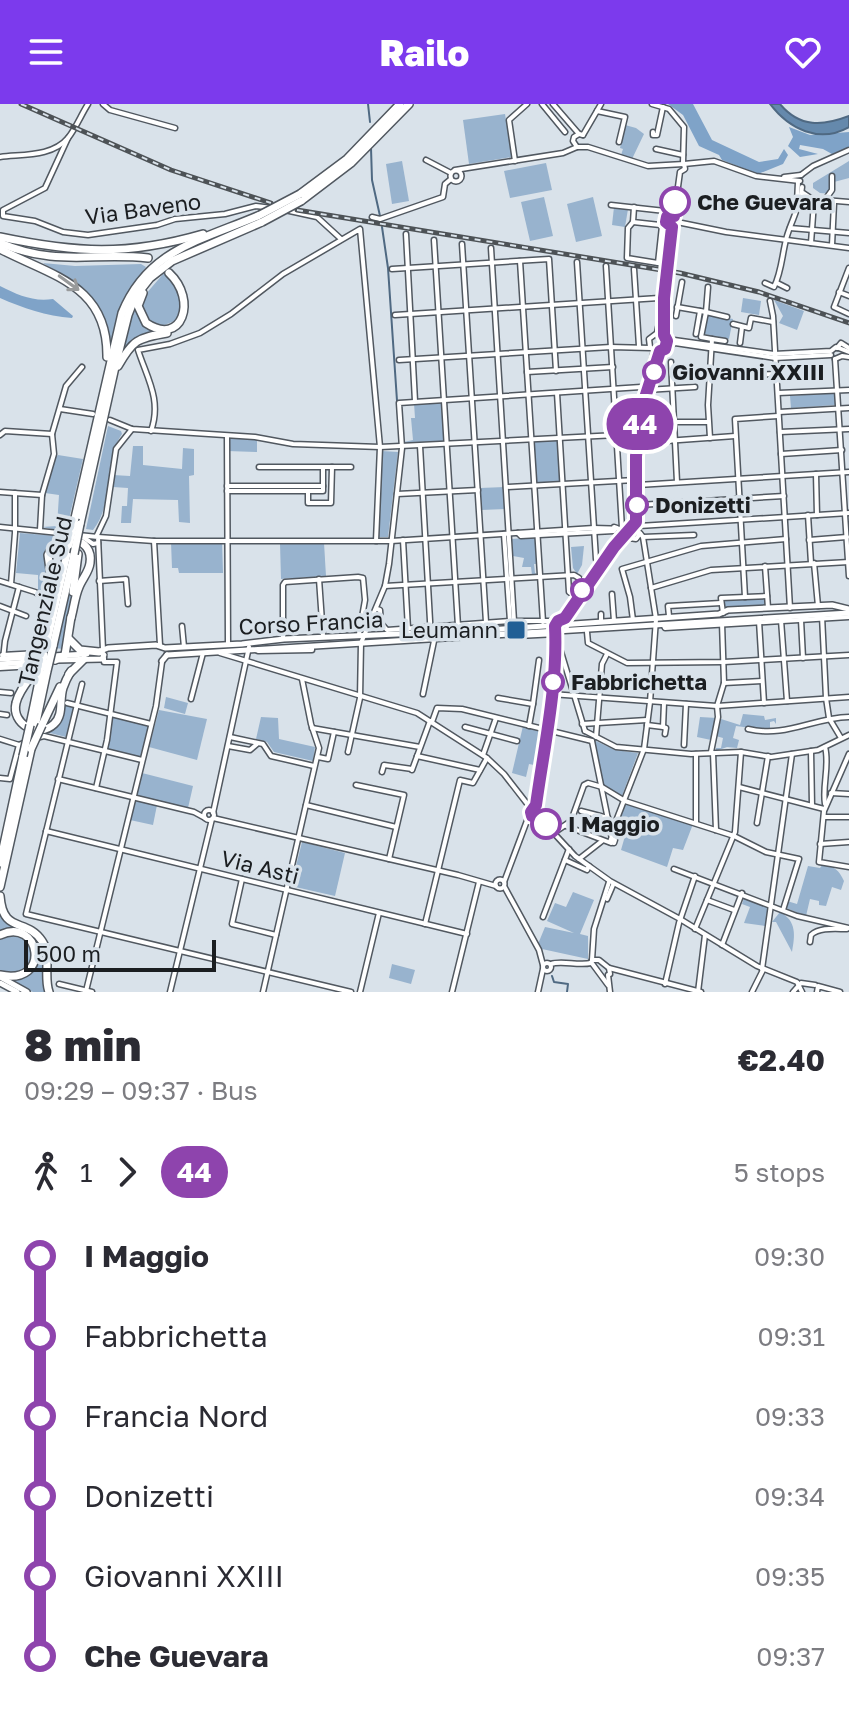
<!DOCTYPE html>
<meta charset="utf-8">
<style>
:root{--surface:#fff;--page:#f2f2f3;--text:#2b2b33;--muted:#7c7c81;--accent:#7c3aed}
body{margin:0;font-family:"Golos Text",sans-serif;background:var(--page);color:var(--text);height:100vh;display:flex;flex-direction:column;font-size:30px;white-space:nowrap}
*{box-sizing:border-box;margin:0}
p{font-size:26px;color:var(--muted)}
.icon{flex:none;width:44px;height:44px;fill:none;stroke:currentColor;stroke-width:2;stroke-linecap:round;stroke-linejoin:round}
.map{position:relative;height:888px;overflow:hidden}
.details{display:flex;flex-direction:column;background:var(--surface);flex:1}
.details>*{flex:none}
.badge{padding:0 16px;border-radius:26px;font-size:28px;line-height:52px}
.scale{position:absolute;left:24px;bottom:20px;width:192px;box-sizing:border-box;padding-left:8px;border:4px solid #1b1e21;border-top:0;font-size:22px;line-height:28px;white-space:nowrap;color:#1b1e21;-webkit-text-stroke:6px #d9e2ea;paint-order:stroke}
.map>.badge{position:absolute;translate:-50% -50%;box-shadow:0 0 0 4px #fff}
.legs{display:flex;align-items:center;gap:12px;height:88px;padding:0 24px;font-size:26px}
.legs p{margin-inline-start:auto}
.summary{display:flex;align-items:center;justify-content:space-between;height:136px;padding:0 24px}
h1{font-size:44px;font-weight:800;line-height:60px}
ul{padding:0 24px;list-style:none}
li{display:flex;align-items:center;gap:28px;height:80px;font-size:30px}
li i{display:grid;place-items:center;width:12px;height:100%;margin:0 10px;background:currentColor}
li i::after{content:'';width:20px;height:20px;margin:-10px;border:6px solid;border-radius:50%;background:var(--surface)}
li p{margin-inline-start:auto}
li:first-child i{background:linear-gradient(#0000 50%,currentColor 0)}
li:last-child i{background:linear-gradient(currentColor 50%,#0000 0)}
header{display:flex;justify-content:space-between;align-items:center;height:104px;padding:0 24px;background:var(--accent);color:#fff;font-size:36px;font-weight:800}
.map>svg:first-child{display:block}
.green{fill:#98b3ce}
.forest{fill:#7fa3c8}
.water{fill:#6589ac;stroke:#4f6982;stroke-width:2}
.lines{fill:none;stroke-linecap:round;stroke-linejoin:round}
.stream{stroke:#4f6982;stroke-width:2}
.minor-casing{stroke:#515860;stroke-width:7}
.major-casing{stroke:#515860;stroke-width:8}
.highway-casing{stroke:#515860;stroke-width:10}
.minor{stroke:#fff;stroke-width:4}
.major{stroke:#fff;stroke-width:5}
.highway{stroke:#fff;stroke-width:7}
.rail-casing{stroke:#4d5256;stroke-width:5}
.rail{stroke:#d9e2ea;stroke-width:2;stroke-dasharray:6;stroke-linecap:butt}
.minor-bridge-casing{stroke:#515860;stroke-width:7;stroke-linecap:butt}
.highway-bridge-casing{stroke:#515860;stroke-width:10;stroke-linecap:butt}
.minor-bridge{stroke:#fff;stroke-width:4}
.highway-bridge{stroke:#fff;stroke-width:7}
.oneway{stroke:#989a9b}
.line-1-casing{stroke:#fff;stroke-width:18}
.line-1{stroke:#8e44ad;stroke-width:12}
.stop-1-dot{fill:#fff;stroke:#8e44ad;stroke-width:4}
.poi-dot{fill:#215f95;stroke:#d9e2ea;stroke-width:3}
.labels{text-anchor:middle;stroke-width:7;stroke-linejoin:round;paint-order:stroke}
.stop-label{font-size:22px;font-weight:bold;fill:#1b1e21;stroke:#d9e2ea;text-anchor:start}
.street-label{font-size:22px;fill:#1b1e21;stroke:#d9e2ea}
.poi-label{font-size:22px;fill:#1b1e21;stroke:#d9e2ea;text-anchor:end}
</style>
<header><svg class="icon" aria-label="menu" viewBox="0 0 24 24"><path d="M4 6h16M4 12h16M4 18h16"/></svg>Railo<svg class="icon" aria-label="heart" viewBox="0 0 24 24"><path d="M12 20l-8-8c-3-5 5-10 8-4 3-6 11-1 8 4z"/></svg></header>
<div class="map">
<svg width="849" height="888" viewBox="0 0 849 888">
<rect width="100%" height="100%" fill="#d9e2ea"/>
<g class="green">
<path d="M505,10L512,53L469,60L463,16Z"/>
<path d="M625,21L636,24L644,30L632,55L621,51L623,45L620,44Z"/>
<path d="M402,57L409,97L392,100L386,60Z"/>
<path d="M849,57V74L834,78L833,90L820,89L813,84V79Z"/>
<path d="M546,59L552,86L510,94L504,67Z"/>
<path d="M544,93L553,132L530,137L521,98Z"/>
<path d="M593,93L602,132L576,138L567,100Z"/>
<path d="M614,103L628,105L625,123L612,121Z"/>
<path d="M43,159L75,162L141,160L146,163L123,196L111,237C99,194 79,184 43,159Z"/>
<path d="M164,169C179,182 186,198 177,216L162,222L149,217L142,202L145,191Z"/>
<path d="M743,194L761,197L759,211L741,208Z"/>
<path d="M774,196L804,207L797,226L779,219L783,212Z"/>
<path d="M136,200L141,217L157,228L138,233L122,247Z"/>
<path d="M707,210L733,215L729,235L704,230Z"/>
<path d="M835,289L836,301L791,304L790,292Z"/>
<path d="M443,297L445,338L404,342V338L413,336L411,314H415L414,299Z"/>
<path d="M108,322L121,327L122,330C102,359 115,399 93,426L86,425Z"/>
<path d="M227,332L257,333V348L227,347Z"/>
<path d="M558,336L561,378L537,380L534,337Z"/>
<path d="M133,342H143V361L182,365L183,344L194,345V371L189,372L190,419L179,418L178,396L133,395L131,419H121L122,402H127L128,384L113,383V371L130,372Z"/>
<path d="M382,347L398,348L388,433H379Z"/>
<path d="M58,351L83,355L66,428L42,423L57,422L59,391L45,389L54,355Z"/>
<path d="M505,383L506,405L481,406L480,384Z"/>
<path d="M20,429L57,432C36,454 50,468 48,495L51,498L45,527L47,494L38,486V471L16,469Z"/>
<path d="M536,433L537,460H534L535,469L538,471H532L531,463H522L524,454L513,452L512,435Z"/>
<path d="M171,438H222L223,469H179L178,464H172Z"/>
<path d="M280,439H324L326,472L281,475Z"/>
<path d="M584,442L582,461L577,470L573,464L571,443Z"/>
<path d="M75,457L68,523L63,547L62,545L56,544Z"/>
<path d="M723,495H765V503L724,505Z"/>
<path d="M166,593L188,599L185,610L164,604Z"/>
<path d="M65,601L74,603L66,633L46,628L62,612Z"/>
<path d="M159,606L207,615L197,656L149,643Z"/>
<path d="M743,610L764,612L765,616L776,614V620L774,617L770,618V624H774V627L736,622L733,634L739,636L737,644L727,643L716,647V644H721L723,634L716,632L721,615L740,621Z"/>
<path d="M112,612L149,621L141,654L107,645Z"/>
<path d="M261,613L278,614L279,635L315,643L313,657L274,648L267,638L256,635Z"/>
<path d="M700,613L717,614L711,636L697,633Z"/>
<path d="M523,622L544,628L539,662L529,660L526,673L512,669Z"/>
<path d="M596,637L615,646L638,649L622,692L603,682L594,639Z"/>
<path d="M142,669L193,682L188,704L137,692Z"/>
<path d="M136,696L157,701L153,721L130,716Z"/>
<path d="M625,700L693,720L683,746L673,744L667,763L621,746L625,732L613,728Z"/>
<path d="M302,738L345,749L335,792L291,782Z"/>
<path d="M822,761C834,762 839,766 844,777L841,786L832,783L826,802L819,801V797L810,795L806,812L786,804L787,797L797,800L808,762L820,764Z"/>
<path d="M573,788L594,796L580,830L588,832V855L542,845L538,840L545,823L574,829L547,817L555,799L566,803Z"/>
<path d="M745,791L768,801L765,822L744,819L750,803L742,800Z"/>
<path d="M0,808C6,820 12,821 24,826C49,836 45,866 47,888H33L6,874L34,861L30,834L0,829Z"/>
<path d="M780,808C797,817 795,832 792,848L776,818H772Z"/>
<path d="M9,829C27,835 31,838 32,857L23,868H0V833Z"/>
<path d="M392,860L415,866L411,880L389,874Z"/>
</g>
<g class="forest">
<path d="M668,0H693L712,36L759,58L778,55L784,45L788,51L783,60L758,70L722,56L719,51L699,42L683,11Z"/>
<path d="M789,23L810,31L849,28V43L832,50L823,45L800,41L799,45L818,50L800,53L788,42L793,33Z"/>
<path d="M0,182C18,191 33,198 53,195L73,212L72,214C46,212 23,204 0,194Z"/>
</g>
<path class="water" d="M770,0H780C800,24 823,22 849,12V23C819,40 789,25 770,0Z"/>
<g class="lines">
<g class="stream">
<path d="M368,0L370,18"/>
<path d="M371,44L372,76L380,112"/>
<path d="M382,123L388,164L400,341"/>
<path d="M552,872L554,878L568,880L567,888"/>
</g>
<g class="minor-casing">
<g id="minor">
<path d="M103,0L110,6L175,24"/>
<path d="M542,0L565,28"/>
<path d="M553,0L579,30"/>
<path d="M652,0L669,5L684,23L683,59"/>
<path d="M597,7L625,13L619,38"/>
<path d="M653,28V31H657L663,3"/>
<path d="M583,31L579,30L574,33L573,37L577,43H588L648,62L684,60"/>
<path d="M583,31L601,0"/>
<path d="M68,34L45,84L3,106V112L35,117L63,128L88,131L157,121L175,115L225,110L256,102L272,104"/>
<path d="M656,45L683,51"/>
<path d="M0,53C22,50 52,53 68,34C76,24 81,11 88,0"/>
<path d="M426,56L451,69"/>
<path d="M515,57L509,16L527,0"/>
<path d="M684,60L714,57L756,72L800,77"/>
<path d="M455,66L563,49L577,43"/>
<circle cx="456" cy="72" r="5.5"/>
<path d="M801,71L813,62L849,46"/>
<path d="M784,73L801,71"/>
<path d="M803,89L812,95L849,98"/>
<path d="M827,93L832,86V72"/>
<path d="M797,99L798,78"/>
<path d="M611,101L674,108"/>
<path d="M634,103L633,118L669,122"/>
<path d="M285,106L317,113L341,135"/>
<path d="M674,112L680,68L685,65L684,60"/>
<path d="M372,113L380,115L443,93L445,80L451,75"/>
<path d="M633,118L628,124L627,154L664,160"/>
<path d="M677,118L726,128L849,144"/>
<path d="M669,122L666,115L674,112"/>
<path d="M790,124L849,129"/>
<path d="M406,130L415,297"/>
<path d="M434,136L458,522"/>
<path d="M811,139L814,98"/>
<path d="M462,140L486,518"/>
<path d="M832,141L834,99"/>
<path d="M491,144L514,517"/>
<path d="M669,151L672,123"/>
<path d="M520,157L543,518"/>
<path d="M577,158L596,455"/>
<path d="M658,159L662,122"/>
<path d="M606,162L622,424"/>
<path d="M849,164L834,203L849,210"/>
<path d="M392,165L549,155L556,267"/>
<path d="M634,165L639,242"/>
<path d="M765,179L774,183C782,167 782,149 787,132C792,115 801,101 802,83"/>
<path d="M777,179L787,184"/>
<path d="M839,188L849,192"/>
<path d="M770,197L773,212L790,504"/>
<path d="M677,203L706,208L708,183"/>
<path d="M663,210L666,243"/>
<path d="M395,211L659,194"/>
<path d="M676,212L682,178"/>
<path d="M733,220L749,224L751,214L773,218"/>
<path d="M696,230L700,207"/>
<path d="M667,235L774,250L831,247L836,243L849,248"/>
<path d="M712,235L725,237"/>
<path d="M740,239L742,223"/>
<path d="M650,243L649,235L657,229L664,194"/>
<path d="M837,244L841,239L849,244"/>
<path d="M654,246L661,247L675,239L775,254L831,251"/>
<path d="M835,255L849,472"/>
<path d="M835,255L842,252L849,253"/>
<path d="M399,256L611,243L651,244"/>
<path d="M671,258L677,378"/>
<path d="M527,268L613,263"/>
<path d="M710,272L776,270"/>
<path d="M648,283L660,247"/>
<path d="M646,286L695,283"/>
<path d="M557,289L569,488L579,495"/>
<path d="M778,289L849,286"/>
<path d="M60,305L93,310"/>
<path d="M779,308L849,304"/>
<path d="M110,316L132,325L255,333L293,340L380,343L637,330"/>
<path d="M674,318H708"/>
<path d="M151,327C162,296 147,274 138,246L170,240L200,229L231,210L283,170L360,125L380,343L376,437"/>
<path d="M780,328L849,325"/>
<path d="M0,331L5,327L52,330"/>
<path d="M227,332L228,540"/>
<path d="M710,334L708,301L712,235L701,233L706,208L727,213"/>
<path d="M638,339L735,332"/>
<path d="M420,342L431,534L434,537L423,590"/>
<path d="M781,350L842,346"/>
<path d="M259,363H351"/>
<path d="M323,364V382"/>
<path d="M816,370L817,411"/>
<path d="M638,381L849,368"/>
<path d="M227,382H323V387H227"/>
<path d="M506,383L635,376"/>
<path d="M308,387V399H331L332,363"/>
<path d="M0,388L42,391"/>
<path d="M397,390L478,386"/>
<path d="M639,401L784,392"/>
<path d="M808,411L811,459"/>
<path d="M635,422L637,399"/>
<path d="M639,422L849,409"/>
<path d="M0,423L98,433L103,546"/>
<path d="M40,426L42,391L54,350L52,330L66,282L82,263"/>
<path d="M518,429L521,432L614,427V423L617,424"/>
<path d="M504,430L510,517"/>
<path d="M97,431L106,412L116,345L132,325"/>
<path d="M83,433L93,440L98,439"/>
<path d="M98,433L154,437H391L594,424L628,425"/>
<path d="M643,433L694,431"/>
<path d="M403,436L408,525"/>
<path d="M809,436L847,433"/>
<path d="M154,437L160,541"/>
<path d="M814,459L818,502"/>
<path d="M765,462L768,504"/>
<path d="M319,475L323,532"/>
<path d="M0,477L35,488L46,495L38,552"/>
<path d="M99,477L126,475L128,500"/>
<path d="M11,480L15,429V389"/>
<path d="M385,482L574,471L579,474"/>
<path d="M651,484L711,466L849,458"/>
<path d="M612,490L614,517"/>
<path d="M745,493L735,315L778,312"/>
<path d="M0,502L26,512"/>
<path d="M377,505L380,506L381,520"/>
<path d="M723,509L721,494L767,492"/>
<path d="M601,510V518"/>
<path d="M669,512L668,502L721,499"/>
<path d="M822,512L826,594L829,614L841,634"/>
<path d="M372,516L380,518L387,526L510,517H557"/>
<path d="M633,516L630,493L622,465L701,442L786,435"/>
<path d="M781,516L787,597"/>
<path d="M801,516L803,554"/>
<path d="M759,517L764,599"/>
<path d="M663,520L665,524L849,513"/>
<path d="M182,522L184,543"/>
<path d="M567,523C576,495 608,456 629,434L636,435L639,431L637,423L640,411L636,352L646,283L654,246"/>
<path d="M587,528L588,539L627,559L724,558L849,551"/>
<path d="M518,532L557,530"/>
<path d="M283,533V481L285,478L358,473L363,474L365,496L359,530"/>
<path d="M558,538L585,627"/>
<path d="M258,547L312,546V543"/>
<path d="M220,549L417,609L487,654L504,670L532,706"/>
<path d="M2,551L39,549"/>
<path d="M3,555L5,537L19,483"/>
<path d="M0,564L35,562L36,560"/>
<path d="M724,579L762,577"/>
<path d="M82,580L26,810L351,888"/>
<path d="M0,588L11,589"/>
<path d="M551,590L717,602L849,593"/>
<path d="M498,594L533,600L529,622"/>
<path d="M191,595L203,549"/>
<path d="M67,599L151,620"/>
<path d="M533,600L539,556"/>
<path d="M0,610L7,611"/>
<path d="M432,618L437,604L462,605L592,637"/>
<path d="M582,620L647,616"/>
<path d="M647,621L663,623L664,599"/>
<path d="M465,623L517,637"/>
<path d="M663,623L666,624L665,630"/>
<path d="M312,624L420,643"/>
<path d="M748,625C786,634 812,614 849,613"/>
<path d="M585,627L616,643L691,650L741,648L771,653L818,646L849,631"/>
<path d="M549,628L537,711L575,752L610,777L680,815L757,862L797,878L802,888"/>
<path d="M230,633L263,640L271,652L314,662"/>
<path d="M596,633L602,560L607,550"/>
<path d="M36,634L44,632L142,656"/>
<path d="M0,635L19,641L28,637"/>
<path d="M592,637L612,735"/>
<path d="M684,641L686,600"/>
<path d="M228,642L250,646L257,640"/>
<path d="M825,643C830,661 822,681 825,700"/>
<path d="M811,647L812,701"/>
<path d="M348,648L360,594L361,539L385,482L389,460L402,344L399,299L641,283"/>
<path d="M711,648L718,613L717,602L724,579L722,519"/>
<path d="M713,649L716,726"/>
<path d="M696,650V719"/>
<path d="M849,650L824,707L819,758L849,763"/>
<path d="M483,651L496,614"/>
<path d="M417,652L480,666"/>
<path d="M318,653L328,655L334,628"/>
<path d="M412,666L430,617"/>
<path d="M382,668L384,661L412,665"/>
<path d="M0,674L10,675L19,641"/>
<path d="M58,675L194,708L205,714"/>
<path d="M539,675L554,563L555,522L558,517L565,514L614,443L627,431L628,425L635,422"/>
<path d="M356,681L404,691L389,755"/>
<path d="M739,683L824,705"/>
<path d="M96,684L107,636L117,558H104V554"/>
<path d="M831,689L849,690"/>
<path d="M306,701L396,723"/>
<circle cx="209" cy="711" r="5"/>
<path d="M581,707L608,714"/>
<path d="M213,709L249,543"/>
<path d="M824,713H849"/>
<path d="M213,714L458,771L496,782"/>
<path d="M616,717L644,645L650,598L656,515L643,433L640,429"/>
<path d="M757,719L768,652"/>
<path d="M566,722L611,739"/>
<path d="M46,727L467,830"/>
<path d="M555,728L571,717L584,681L588,679L602,683L625,697L734,732L766,748L799,755L783,806"/>
<path d="M611,735L615,736L614,739L610,738Z"/>
<path d="M820,740L849,738"/>
<path d="M579,755L602,737"/>
<path d="M565,756L587,766L589,762"/>
<path d="M674,765L797,812L849,824"/>
<path d="M242,775L232,820L276,831"/>
<circle cx="500" cy="780" r="4.5"/>
<path d="M504,778L531,706"/>
<path d="M504,782L539,846L543,861"/>
<path d="M607,795L613,781"/>
<path d="M707,796L734,806"/>
<path d="M543,813L569,745"/>
<path d="M425,820L460,676L473,679L487,654"/>
<path d="M695,825L735,728L741,648"/>
<path d="M810,838L811,831C820,823 835,825 847,825"/>
<path d="M722,841L742,789"/>
<path d="M592,856L594,825L609,778"/>
<path d="M592,856H599L609,864L610,870"/>
<path d="M591,858L608,881"/>
<circle cx="547" cy="863" r="4"/>
<path d="M551,860C561,856 578,862 591,859"/>
<path d="M609,864L701,888"/>
<path d="M762,865L792,650"/>
<path d="M608,871L610,888"/>
<path d="M59,880L92,888"/>
<path d="M665,880L679,819L695,772"/>
<path d="M86,887L156,602L162,558"/>
<path d="M170,888L212,715"/>
<path d="M263,888L319,644L311,620L302,575"/>
<path d="M360,888L379,809"/>
<path d="M452,888L479,778"/>
<path d="M538,888L543,865"/>
<path d="M698,888L705,831"/>
<path d="M752,888L763,866"/>
<path d="M793,888L801,879L815,881"/>
<path d="M817,888L818,882L840,888"/>
</g>
</g>
<g class="major-casing">
<g id="major">
<path d="M98,548L108,544L156,541L165,544L242,540L284,535L488,526L719,510L728,506L832,501L849,505"/>
<path d="M167,551L849,509"/>
<path d="M0,555L87,550"/>
<path d="M57,556L102,555L104,551L100,547"/>
<path d="M162,557L167,551"/>
<path d="M0,560L43,557"/>
<path d="M0,873L27,888"/>
<path d="M0,879L17,888"/>
</g>
</g>
<g class="highway-casing">
<g id="highway">
<path d="M300,90L347,55L400,0"/>
<path d="M301,97L351,59L409,0"/>
<path d="M0,133C76,149 127,152 203,130"/>
<path d="M0,139C57,163 93,148 148,154"/>
<path d="M0,145C52,172 108,181 107,253"/>
<path d="M143,189L138,202L146,219C182,243 198,196 169,169"/>
<path d="M118,262C133,236 137,234 167,229"/>
<path d="M75,414L122,209C148,145 202,136 260,111"/>
<path d="M80,420L115,263L128,211L135,193L150,174L172,157L262,118"/>
<path d="M73,488L78,450"/>
<path d="M55,501L48,451C59,427 94,433 90,459C89,468 82,475 79,483C75,492 74,503 71,514"/>
<path d="M69,535L80,546L99,548"/>
<path d="M53,542L74,450"/>
<path d="M44,551L69,441"/>
<path d="M55,556L65,551L71,513"/>
<path d="M39,561C32,573 19,585 16,599C11,620 38,635 54,620C64,611 59,596 63,584C65,578 68,572 71,567"/>
<path d="M69,570L84,555"/>
<path d="M30,621L42,563"/>
<path d="M42,621L60,583"/>
<path d="M35,623L47,567"/>
<path d="M0,759L23,652"/>
<path d="M0,783L31,645"/>
<path d="M0,792C3,831 26,813 42,837C52,852 43,871 49,888"/>
<path d="M0,831C40,812 53,882 0,871"/>
</g>
</g>
<use href="#minor" class="minor"/>
<use href="#major" class="major"/>
<use href="#highway" class="highway"/>
<g class="rail-casing">
<g id="rail">
<path d="M21,0L171,66L271,99"/>
<path d="M297,106L680,169L759,188L849,219"/>
</g>
</g>
<use href="#rail" class="rail"/>
<g class="minor-bridge-casing">
<path id="minor-bridge" d="M664,194L669,151"/>
</g>
<g class="highway-bridge-casing">
<g id="highway-bridge">
<path d="M260,111L300,90"/>
<path d="M262,118L301,97"/>
<path d="M69,441L75,414"/>
<path d="M74,450L80,420"/>
<path d="M42,563L44,551"/>
<path d="M47,567L53,542"/>
<path d="M31,645L42,621"/>
<path d="M23,652L30,621"/>
</g>
</g>
<use href="#minor-bridge" class="minor-bridge"/>
<use href="#highway-bridge" class="highway-bridge"/>
</g>
<defs><path id="oneway-shaft" d="M-6 0H5M1.5-3L5.5 0L1.5 3" fill="none" stroke-width="1.6" stroke-linecap="round" stroke-linejoin="round" transform="scale(2)"/></defs>
<use class="oneway" href="#oneway-shaft" transform="translate(69 179) rotate(36)"/>
<g class="lines">
<g class="line-1-casing">
<path id="line-1" d="M546,720L537,711L532,712L531,708L536,701C544,643 558,581 555,522L558,517L565,514L614,443L636,418V352L642,303L660,247L665,245L667,237L664,231V194L672,123L666,118L667,113L674,112L675,98"/>
</g>
<use href="#line-1" class="line-1"/>
</g>
<g class="stop-1-dot">
<circle cx="675" cy="98" r="14"/>
<circle cx="654" cy="268" r="10"/>
<circle cx="637" cy="401" r="10"/>
<circle cx="582" cy="486" r="10"/>
<circle cx="553" cy="578" r="10"/>
<circle cx="546" cy="720" r="14"/>
</g>
<rect class="poi-dot" x="506" y="516" width="20" height="20" rx="4"/>
<g class="labels">
<g class="stop-label">
<text x="697" y="106">Che Guevara</text>
<text x="672" y="276">Giovanni XXIII</text>
<text x="655" y="409">Donizetti</text>
<text x="571" y="586">Fabbrichetta</text>
<text x="568" y="728">I Maggio</text>
</g>
<g class="street-label">
<text transform="translate(143 105) rotate(-8)" y="8">Via Baveno</text>
<text transform="translate(45 497) rotate(-77)" y="8">Tangenziale Sud</text>
<text transform="translate(311 519) rotate(-3)" y="8">Corso Francia</text>
<text transform="translate(260 763) rotate(14)" y="8">Via Asti</text>
</g>
<g class="poi-label">
<text x="498" y="534">Leumann</text>
</g>
</g>
</svg>
<div class="scale">500 m</div>
<b class="badge" style="left:640px;top:320px;background:#8e44ad;color:#fff">44</b>
</div>
<section class="details">
<div class="summary"><div><h1>8 min</h1><p>09:29 – 09:37 · Bus</p></div><b>€2.40</b></div>
<div class="legs"><svg class="icon" aria-label="walk" viewBox="0 0 24 24"><circle cx="13" cy="4" r="2"/><path d="M13 8l-2 6 4 7M11 14l-3 7M7 12l3-4h3l4 4"/></svg>1<svg class="icon" aria-label="forward" viewBox="0 0 24 24"><path d="M9 5l7 7-7 7"/></svg><b class="badge" style="background:#8e44ad;color:#fff">44</b><p>5 stops</p></div>
<ul>
<li><i style="color:#8e44ad"></i><b>I Maggio</b><p>09:30</p></li>
<li><i style="color:#8e44ad"></i><span>Fabbrichetta</span><p>09:31</p></li>
<li><i style="color:#8e44ad"></i><span>Francia Nord</span><p>09:33</p></li>
<li><i style="color:#8e44ad"></i><span>Donizetti</span><p>09:34</p></li>
<li><i style="color:#8e44ad"></i><span>Giovanni XXIII</span><p>09:35</p></li>
<li><i style="color:#8e44ad"></i><b>Che Guevara</b><p>09:37</p></li>
</ul>
</section>
